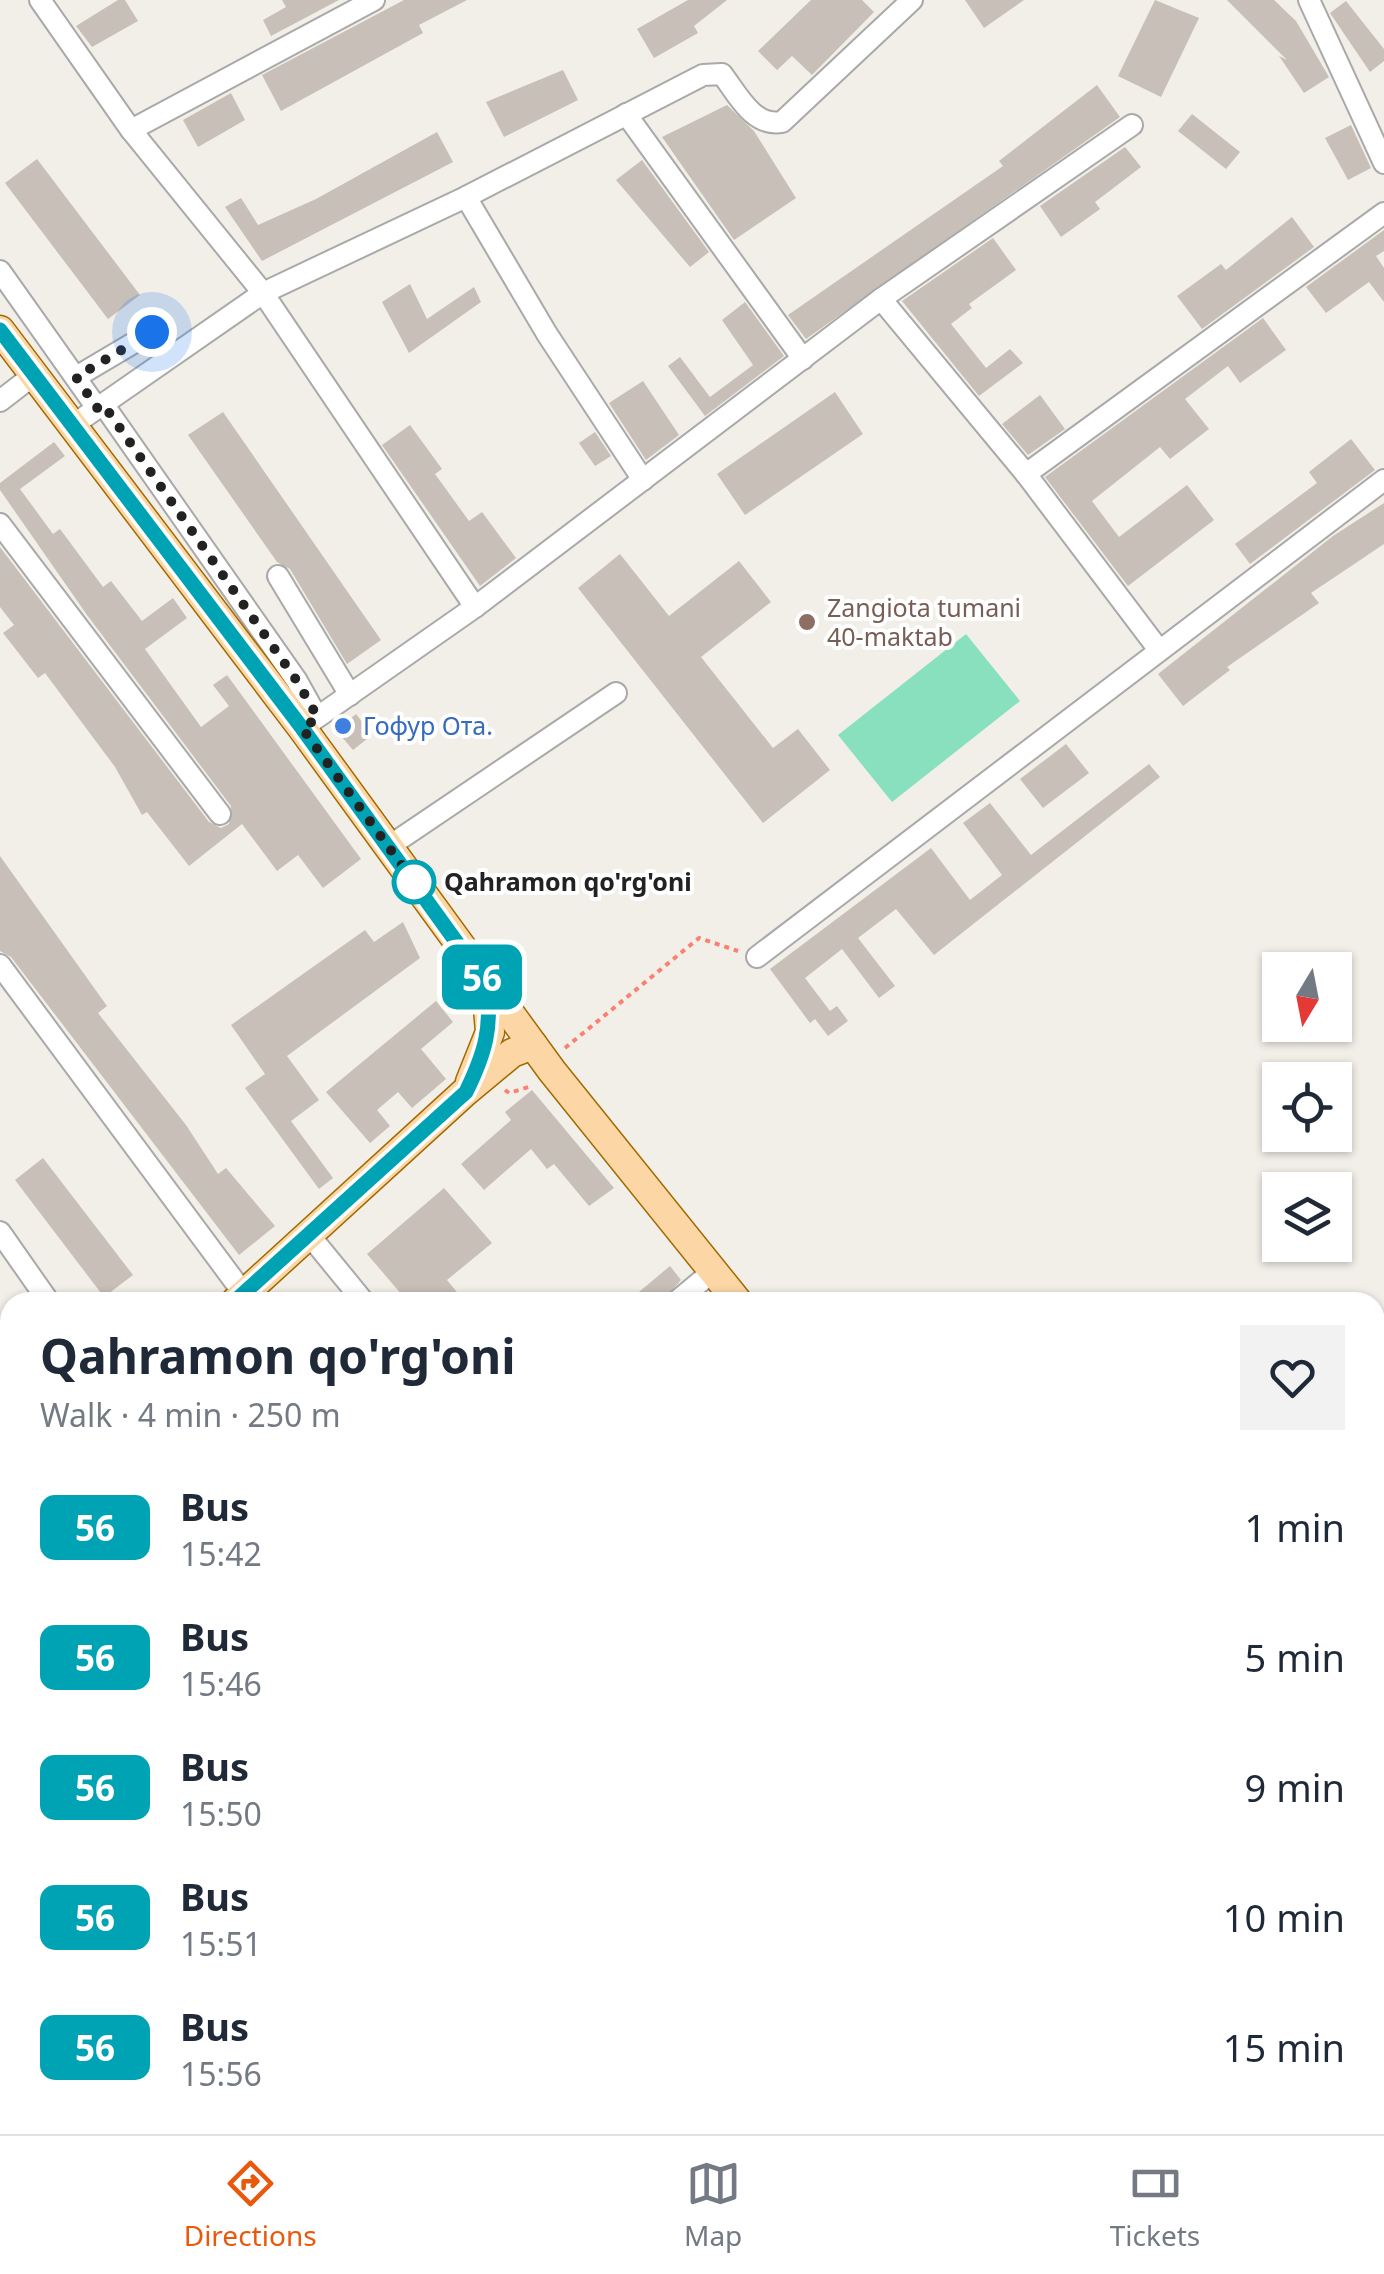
<!DOCTYPE html>
<meta charset="utf-8">
<style>
:root{--surface:#fff;--page:#f2f2f3;--text:#1f2937;--muted:#747a83;--line:#e0e1e3;--accent:#ea580c}
body{margin:0;font-family:"Noto Sans",sans-serif;background:var(--page);color:var(--text);height:100vh;display:flex;flex-direction:column;font-size:38px;white-space:nowrap}
*{box-sizing:border-box;margin:0}
p{font-size:32px;color:var(--muted)}
.icon{flex:none;width:55px;height:55px;fill:none;stroke:currentColor;stroke-width:2;stroke-linecap:round;stroke-linejoin:round}
.map{position:relative;flex:1;overflow:hidden}
.sheet{position:absolute;left:0px;top:1292px;width:1385px;height:842px;display:flex;flex-direction:column;background:var(--surface);border-radius:30px 30px 0 0;box-shadow:0 2px 8px #0004}
.sheet>*{flex:none}
.badge{padding:0 20px;border-radius:15px;font-size:35px;line-height:65px}
.needle{width:65px;rotate:190deg}
.tools{position:absolute;left:1262px;top:952px;display:grid;gap:20px}
.tools a{display:grid;place-items:center;width:90px;height:90px;border-radius:0px;background:var(--surface);box-shadow:0 2px 8px #0004;font-size:50px}
.you{position:absolute;width:50px;height:50px;margin:-25px;border:8px solid #fff;border-radius:50%;background:#1a73e8;box-shadow:0 0 0 15px #1a73e833}
.map>.badge{position:absolute;translate:-50% -50%;box-shadow:0 0 0 5px #fff}
.round{display:grid;place-items:center;flex:none;width:105px;height:105px;border-radius:0px;background:var(--page)}
.overview{display:flex;align-items:center;justify-content:space-between;height:170px;padding:0 40px}
h1{font-size:48px;font-weight:700;line-height:75px}
ul{padding:0;list-style:none}
li{display:flex;align-items:center;gap:30px;height:130px;padding:0 40px}
li div{flex:1}
li b{display:block;font-size:38px}
li em{font-style:normal}
li .badge{min-width:110px;font-weight:700;text-align:center}
.menu{display:flex;justify-content:space-around;align-items:center;height:140px;border-top:2px solid var(--line);background:var(--surface);font-size:28px;color:var(--muted)}
.menu a{display:grid;justify-items:center;gap:5px}
.menu .current{color:var(--accent)}
.map>svg:first-child{display:block}
.pitch{fill:#88e0be}
.building{fill:#c7bfb8}
.lines{fill:none;stroke-linecap:round;stroke-linejoin:round}
.minor-casing{stroke:#a9a9a9;stroke-width:24}
.major-casing{stroke:#a06b00;stroke-width:31}
.path{stroke:#fa8072;stroke-width:4;stroke-dasharray:5 5;stroke-linecap:butt}
.minor{stroke:#fff;stroke-width:20}
.major{stroke:#fcd6a4;stroke-width:28}
.line-casing{stroke:#fff;stroke-width:22}
.line{stroke:#00a3b4;stroke-width:15}
.walk{stroke:#222;stroke-width:10;stroke-dasharray:0 18}
.education-dot{fill:#8d6e63;stroke:#fff;stroke-width:4}
.shop-dot{fill:#3f7fe0;stroke:#fff;stroke-width:4}
.stop-dot{fill:#fff;stroke:#00a3b4;stroke-width:5}
.labels{text-anchor:middle;stroke-width:8;stroke-linejoin:round;paint-order:stroke}
.education-label{font-size:25px;fill:#785e54;stroke:#fff;text-anchor:start}
.shop-label{font-size:25px;fill:#366cbe;stroke:#fff;text-anchor:start}
.stop-label{font-size:25px;font-weight:bold;fill:#222;stroke:#fff;text-anchor:start}
</style>
<div class="map">
<svg width="1384" height="2134" viewBox="0 0 1384 2134">
<rect width="100%" height="100%" fill="#f2efe9"/>
<path class="pitch" d="M966,634L1020,701L892,802L838,735Z"/>
<g class="building">
<path d="M118,0H125L138,21L92,47L76,26Z"/>
<path d="M282,0H339L271,36L263,20L286,7Z"/>
<path d="M404,0H467L419,25L423,33L281,111L262,75Z"/>
<path d="M688,0H727L694,26L698,33L654,58L637,29Z"/>
<path d="M811,0H862L874,12L812,75L792,56L777,70L758,51Z"/>
<path d="M965,0H1024L984,28Z"/>
<path d="M1155,0L1199,18L1161,97L1118,76Z"/>
<path d="M1227,0H1274L1296,21L1329,77L1304,93L1279,56L1287,60Z"/>
<path d="M1346,1L1384,49V61L1370,72L1330,13Z"/>
<path d="M563,70L578,100L504,137L486,102Z"/>
<path d="M1097,85L1120,117L806,339L788,315L1003,166L999,161Z"/>
<path d="M231,93L245,120L198,147L183,120Z"/>
<path d="M727,105L754,131L796,198L734,240L662,137Z"/>
<path d="M1192,114L1240,152L1226,169L1178,131Z"/>
<path d="M1351,125L1371,168L1348,180L1325,138Z"/>
<path d="M437,132L453,162L262,261L225,207L241,198L258,225L316,199Z"/>
<path d="M1125,147L1141,167L1095,202L1100,209L1061,237L1040,206Z"/>
<path d="M37,159L140,295L108,319L5,183Z"/>
<path d="M642,160L709,252L690,267L616,180Z"/>
<path d="M1292,217L1314,247L1202,329L1177,296L1221,264L1226,270Z"/>
<path d="M1384,230V251L1376,256L1384,268V302L1369,282L1326,313L1306,287Z"/>
<path d="M993,238L1016,270L969,304L972,308L951,324L986,368L1010,349L1023,363L979,396L902,301Z"/>
<path d="M410,284L427,319L474,287L481,302L409,353L382,302Z"/>
<path d="M745,302L784,356L705,416L668,366L680,357L710,397L753,365L722,320Z"/>
<path d="M1263,318L1286,350L1240,383L1228,366L1185,399L1209,429L1170,459L1160,447L1092,501L1119,537L1187,485L1214,520L1128,586L1045,477Z"/>
<path d="M643,381L679,435L646,460L609,403Z"/>
<path d="M835,392L863,434L745,515L717,474Z"/>
<path d="M1040,395L1065,429L1028,455L1002,424Z"/>
<path d="M223,412L381,640L347,664L290,569L277,562L188,435Z"/>
<path d="M410,425L442,469L435,474L469,521L482,512L516,558L480,586L382,445Z"/>
<path d="M595,432L611,456L595,466L579,443Z"/>
<path d="M1351,439L1375,470L1250,564L1235,544L1317,483L1309,472Z"/>
<path d="M54,442L65,456L20,489L53,534L60,529L103,587L111,581L142,621L173,598L187,618L145,649L201,727L229,706L213,685L227,675L361,859L323,888L298,855L277,871L242,824L189,866L147,812L142,815L115,767L45,673L38,678L3,633L14,625L0,607V547L209,822L221,828L229,824L231,806L87,615L0,490V483Z"/>
<path d="M1384,503V544L1311,593L1319,603L1227,667L1230,670L1183,706L1158,674L1333,536Z"/>
<path d="M620,554L669,616L739,561L771,602L701,657L773,748L798,729L830,770L763,823L578,588Z"/>
<path d="M356,714L372,735L353,750L336,730Z"/>
<path d="M1066,744L1089,773L1043,808L1020,779Z"/>
<path d="M1149,764L1160,777L934,955L896,909L858,938L895,986L879,998L842,949L805,978L830,1011L837,1006L848,1021L828,1036L815,1019L810,1023L770,969L931,848L970,900L1002,875L963,823L990,803L1031,855Z"/>
<path d="M0,856L107,1006L98,1013L186,1125L218,1174L226,1168L275,1226L239,1255L11,957L0,951Z"/>
<path d="M403,922L420,958L287,1056L319,1100L291,1121L333,1178L319,1189L245,1088L265,1074L231,1025L365,930L374,942Z"/>
<path d="M436,1001L453,1022L421,1049L446,1079L412,1108L398,1092L377,1110L390,1126L370,1143L326,1092Z"/>
<path d="M532,1090L614,1188L589,1206L554,1164L547,1169L531,1149L484,1190L461,1164L511,1120L505,1112Z"/>
<path d="M43,1158L133,1275L104,1297L15,1180Z"/>
<path d="M444,1188L492,1243L447,1280L465,1302H408L367,1254Z"/>
<path d="M670,1266L681,1280L662,1302H627Z"/>
</g>
<g class="lines">
<g class="minor-casing">
<g id="minor">
<path d="M40,0L131,130L263,293L475,607"/>
<path d="M1309,0L1384,163"/>
<path d="M626,114L803,359"/>
<path d="M131,130L374,0"/>
<path d="M466,197L547,334L643,480"/>
<path d="M0,271L97,408"/>
<path d="M881,299L1026,474L1159,650"/>
<path d="M76,377L152,332"/>
<path d="M0,401L35,374"/>
<path d="M103,404L297,681L317,717"/>
<path d="M73,425L263,293L466,197L703,75L722,74C738,95 753,127 782,122L912,0"/>
<path d="M1026,474L1384,213"/>
<path d="M0,524L220,814"/>
<path d="M278,576L350,695"/>
<path d="M302,728L475,607L881,299L1132,125"/>
<path d="M388,847L616,693"/>
<path d="M757,957L1384,480"/>
<path d="M0,965L244,1294"/>
<path d="M0,1232L49,1302"/>
<path d="M310,1236L364,1302"/>
<path d="M676,1302L712,1272"/>
<path d="M0,1682L10,1690"/>
<path d="M0,2083L10,2092"/>
<path d="M51,2125L62,2134"/>
<path d="M382,2125L386,2134"/>
<path d="M1024,2125L1032,2134"/>
<path d="M851,2134L863,2125"/>
</g>
</g>
<g class="major-casing">
<g id="major">
<path d="M0,330L302,728L552,1071L738,1302"/>
<path d="M470,1082L490,1032L486,985"/>
<path d="M235,1302L465,1092L512,1053L533,1045"/>
<path d="M0,1512L10,1503"/>
<path d="M1375,1831L1384,1838"/>
</g>
</g>
<g class="path">
<path d="M565,1048L699,938L738,951"/>
<path d="M505,1090L509,1093L532,1086"/>
</g>
<use href="#minor" class="minor"/>
<use href="#major" class="major"/>
</g>
<g class="lines">
<g class="line-casing">
<path id="line" d="M0,330L302,728L486,983C493,1027 485,1053 466,1092L234,1302"/>
</g>
<use href="#line" class="line"/>
<path class="walk" d="M152,332L76,377L97,408L103,404L297,681L318,718L302,728L414,882"/>
</g>
<circle class="education-dot" cx="807" cy="622" r="10"/>
<circle class="shop-dot" cx="343" cy="726" r="10"/>
<circle class="stop-dot" cx="414" cy="882" r="20"/>
<g class="labels">
<g class="education-label">
<text x="827" y="617">Zangiota tumani<tspan x="827" dy="29">40-maktab</tspan></text>
</g>
<g class="shop-label">
<text x="363" y="735">Гофур Ота.</text>
</g>
<g class="stop-label">
<text x="444" y="891">Qahramon qo'rg'oni</text>
</g>
</g>
</svg>
<div class="tools">
<a><svg class="needle" viewBox="-14 -14 28 28"><path d="M0-13l5 13h-10z" fill="#e53935"/><path d="M0 13l5-13h-10z" fill="#747a83"/></svg></a>
<a><svg class="icon" aria-label="locate" viewBox="0 0 24 24"><circle cx="12" cy="12" r="6"/><path d="M12 2v4M12 18v4M2 12h4M18 12h4"/></svg></a>
<a><svg class="icon" aria-label="layers" viewBox="0 0 24 24"><path d="M12 4l9 5-9 5-9-5zM3 14l9 5 9-5"/></svg></a>
</div>
<div class="you" style="left:152px;top:332px"></div>
<b class="badge" style="left:482px;top:977px;background:#00a3b4;color:#fff">56</b>
<section class="sheet">
<div class="overview"><div><h1>Qahramon qo'rg'oni</h1><p>Walk · 4 min · 250 m</p></div><a class="round"><svg class="icon" aria-label="heart" viewBox="0 0 24 24"><path d="M12 20l-8-8c-3-5 5-10 8-4 3-6 11-1 8 4z"/></svg></a></div>
<ul>
<li><span class="badge" style="background:#00a3b4;color:#fff">56</span><div><b>Bus</b><p>15:42</p></div><em>1 min</em></li>
<li><span class="badge" style="background:#00a3b4;color:#fff">56</span><div><b>Bus</b><p>15:46</p></div><em>5 min</em></li>
<li><span class="badge" style="background:#00a3b4;color:#fff">56</span><div><b>Bus</b><p>15:50</p></div><em>9 min</em></li>
<li><span class="badge" style="background:#00a3b4;color:#fff">56</span><div><b>Bus</b><p>15:51</p></div><em>10 min</em></li>
<li><span class="badge" style="background:#00a3b4;color:#fff">56</span><div><b>Bus</b><p>15:56</p></div><em>15 min</em></li>
</ul>
</section>
</div>
<nav class="menu">
<a class="current"><svg class="icon" aria-label="directions" viewBox="0 0 24 24"><path d="M12 3l9 9-9 9-9-9zM9 14v-3h6M13 9l2 2-2 2"/></svg>Directions</a>
<a><svg class="icon" aria-label="map" viewBox="0 0 24 24"><path d="M3 6l6-2 6 2 6-2v14l-6 2-6-2-6 2zM9 4v14M15 6v14"/></svg>Map</a>
<a><svg class="icon" aria-label="tickets" viewBox="0 0 24 24"><path d="M3 7h18v10H3zM15 7v10"/></svg>Tickets</a>
</nav>
